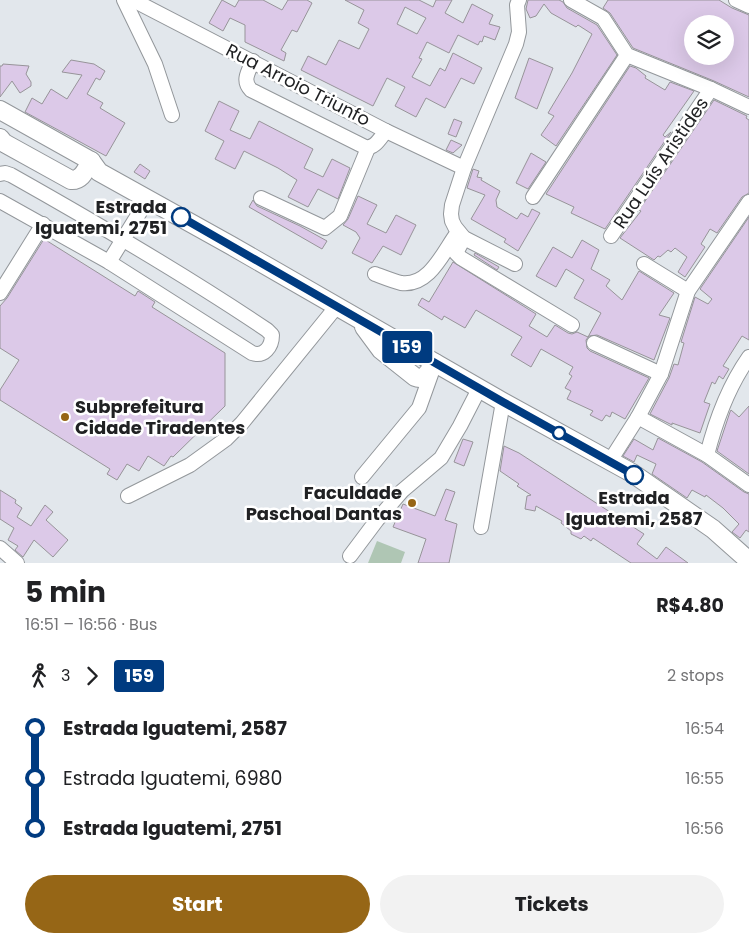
<!DOCTYPE html>
<meta charset="utf-8">
<style>
:root{--surface:#fff;--page:#f2f2f2;--text:#202124;--muted:#757577;--accent:#966616}
body{margin:0;font-family:Poppins,sans-serif;background:var(--page);color:var(--text);height:100vh;display:flex;flex-direction:column;font-size:19px;white-space:nowrap}
*{box-sizing:border-box;margin:0}
p{font-size:16px;color:var(--muted)}
.icon{flex:none;width:28px;height:28px;fill:none;stroke:currentColor;stroke-width:2;stroke-linecap:round;stroke-linejoin:round}
.map{position:relative;height:563px;overflow:hidden}
.details{display:flex;flex-direction:column;background:var(--surface);flex:1}
.details>*{flex:none}
.badge{padding:0 10px;border-radius:4px;font-size:18px;line-height:32px}
.controls{position:absolute;left:684px;top:15px;display:grid;gap:10px}
.controls a{display:grid;place-items:center;width:50px;height:50px;border-radius:50%;background:var(--surface);box-shadow:0 5px 20px #0002;font-size:25px}
.map>.badge{position:absolute;translate:-50% -50%;box-shadow:0 0 0 2px #fff}
.legs{display:flex;align-items:center;gap:8px;height:55px;padding:0 25px;font-size:16px}
.legs p{margin-inline-start:auto}
.overview{display:flex;align-items:center;justify-content:space-between;height:85px;padding:0 25px}
h1{font-size:28px;font-weight:700;line-height:38px}
.action{display:flex;gap:10px;margin-top:auto;padding:10px 25px}
.action a{flex:1;height:58px;border-radius:30px;background:var(--accent);color:#fff;font-size:20px;font-weight:700;line-height:58px;text-align:center}
.action a+a{background:var(--page);color:var(--text)}
ul{padding:0 25px;list-style:none}
li{display:flex;align-items:center;gap:18px;height:50px;font-size:19px}
li i{display:grid;place-items:center;width:8px;height:100%;margin:0 6px;background:currentColor}
li i::after{content:'';width:12px;height:12px;margin:-6px;border:4px solid;border-radius:50%;background:var(--surface)}
li p{margin-inline-start:auto}
li:first-child i{background:linear-gradient(#0000 50%,currentColor 0)}
li:last-child i{background:linear-gradient(currentColor 50%,#0000 0)}
.map>svg:first-child{display:block}
.green{fill:#afc6b4}
.building{fill:#dcc9e8;stroke:#979499;fill-rule:evenodd}
.lines{fill:none;stroke-linecap:round;stroke-linejoin:round}
.minor-casing{stroke:#93979b;stroke-width:16}
.major-casing{stroke:#93979b;stroke-width:20}
.minor{stroke:#fff;stroke-width:14}
.major{stroke:#fff;stroke-width:18}
.line-1-casing{stroke:#fff;stroke-width:11}
.line-1{stroke:#003b80;stroke-width:8}
.stop-1-dot{fill:#fff;stroke:#003b80;stroke-width:2.5}
.poi-dot{fill:#966616;stroke:#fff;stroke-width:2}
.labels{text-anchor:middle;stroke-width:5;stroke-linejoin:round;paint-order:stroke}
.street-label{font-size:18px;fill:#202123;stroke:#fff}
.stop-label{font-size:18px;font-weight:bold;fill:#202123;stroke:#fff;text-anchor:end}
.poi-label{font-size:18px;font-weight:bold;fill:#202123;stroke:#fff;text-anchor:start}
</style>
<div class="map">
<svg width="749" height="563" viewBox="0 0 749 563">
<rect width="100%" height="100%" fill="#e2e7ec"/>
<path class="green" d="M377,541L405,552L401,563H368Z"/>
<g class="building">
<path d="M222,0L235,7L239,0H263L282,10L288,0H307L312,3L297,32L292,30L281,50L286,53L284,61L245,42V25L230,18L223,31L209,23Z"/>
<path d="M345,0H419L433,7L436,0H452L445,13L463,23L472,4L493,15L489,24L500,27L495,40L484,36L482,42L480,41L478,45L458,35L449,53L427,42L419,58L422,59L412,77L430,86L440,68L445,71L453,53L482,68L474,84L461,78L445,108L426,98L416,117L395,106L405,87L387,78L373,106L301,70L308,56L326,65L339,40L359,49L369,29L358,23L364,10ZM405,7L426,18L417,34L397,24Z"/>
<path d="M528,0H559L563,2L567,8L597,25L617,55L556,146L541,135L554,116L548,113L572,73L592,34L578,25L576,27L551,13L544,4L536,16L530,18L526,9Z"/>
<path d="M608,0H719L732,8L749,15V97L714,81L633,48L610,13L603,8ZM692,24H725V56H692Z"/>
<path d="M529,58L553,68L537,109L515,98Z"/>
<path d="M71,60L94,64L105,71L100,80L96,78L87,94L103,103L100,108L125,123L106,156L25,112L32,98L42,104L51,89L67,99L82,75L62,72Z"/>
<path d="M3,64L29,66L26,74L31,82V86L20,93L12,81L0,97V66H2Z"/>
<path d="M630,66L636,68L646,76L645,78L665,90L670,82L694,91L663,135L665,137L671,132L605,229L571,213L574,207L546,194Z"/>
<path d="M714,100L747,116L746,118L749,120V193L742,197L717,233L710,229L701,244L705,247L685,277L678,272L687,257L675,248L671,252L668,250L660,257L658,256L654,260L620,238L641,211L639,210Z"/>
<path d="M219,101L239,111L230,130L250,139L259,121L313,149L304,168L323,177L332,159L350,168L338,199L318,189L308,207L288,197L297,180L278,168L244,151L235,169L215,159L224,141L205,131Z"/>
<path d="M454,119L462,122L456,137L448,134Z"/>
<path d="M451,140L462,145L453,153L446,150Z"/>
<path d="M531,153L546,162L528,189L516,183Z"/>
<path d="M140,164L150,171L145,179L134,172Z"/>
<path d="M473,169L479,171L477,177L482,178L481,180L500,191L496,200L497,207L517,219L521,213L528,217L532,209L540,213L518,251L504,242L506,239L471,219L485,195L467,188Z"/>
<path d="M358,196L377,205L367,224L386,233L396,215L416,225L401,255L383,246L372,263L352,253L360,238L356,232L343,225L348,219Z"/>
<path d="M253,200L257,206L300,226L327,241L322,249L249,207Z"/>
<path d="M749,217V340L742,336L723,366L729,369L723,379L719,376L715,384L712,382L704,402L710,404L700,433L672,423V425L650,414L669,378L674,364L678,365L684,343L681,342L695,297L708,304L712,299L700,289Z"/>
<path d="M44,239L135,296L138,291L155,302L152,307L225,353V406L173,457L171,456L164,466L148,456L139,471L127,464L117,480L107,474L110,469L0,400V390L19,360L0,348V306L7,298Z"/>
<path d="M582,240L599,250L591,269L610,280L606,286L622,300L639,271L674,293L659,315L670,318L654,360L597,335L589,336L586,340L587,348L590,351L649,378L625,419L612,412L610,417L606,415L602,421L590,415L593,411L567,399L571,391L565,388L572,376L569,374L573,367L541,349L531,367L511,355L522,337L476,310L465,328L444,316L442,320L418,305L422,298L429,302L453,262L536,314L529,326L547,337L555,325L568,333L572,334L577,332L588,337L601,313L574,298L584,280L566,269L556,287L536,276L553,247L572,258Z"/>
<path d="M475,253L499,267L497,270L474,255Z"/>
<path d="M749,406V474L717,451L730,412L731,410L739,417Z"/>
<path d="M658,438L702,462L744,492L749,494V532L746,530L740,538L732,532L739,524L723,508L706,495L705,497L692,490L687,498L652,474L656,464L637,455L634,462L623,456L634,439L653,450Z"/>
<path d="M463,439L473,442L464,466L454,462Z"/>
<path d="M504,446L519,453L644,534L637,544L657,559L666,547L688,563H631L593,538L591,541L584,536L581,539L571,534V531L561,523L562,521L536,506L535,511L525,509L527,496L531,495L517,486L519,484L500,471Z"/>
<path d="M446,489L455,492L445,520L457,524L449,563H418L426,539L393,527L403,504L435,516Z"/>
<path d="M0,490L16,500L15,503L22,508L17,517L31,526L45,505L53,512L46,520L68,540L53,557L34,540L23,557L15,550L18,546L8,540L14,528L0,519Z"/>
</g>
<g class="lines">
<g class="minor-casing">
<g id="minor">
<path d="M124,0L155,64L172,115"/>
<path d="M133,0L386,131L464,168"/>
<path d="M571,0L603,18L627,55L711,89L749,107"/>
<path d="M736,0L749,6"/>
<path d="M253,61C248,72 242,81 251,90L365,147C375,149 380,138 386,131"/>
<path d="M0,174L5,173L11,175C98,224 184,274 267,330L272,335C272,347 264,357 252,353L109,262L0,201"/>
<path d="M533,197L627,55"/>
<path d="M261,198L325,228L340,216L368,148"/>
<path d="M611,236L711,89"/>
<path d="M464,238L456,253L461,258L572,325"/>
<path d="M109,262L148,199"/>
<path d="M515,264L464,238L455,227L452,221L451,214L452,205L464,168L516,44L519,32L517,5L519,0"/>
<path d="M644,264L688,291"/>
<path d="M375,274C383,277 393,281 401,283C430,287 444,250 458,232"/>
<path d="M0,293L43,224"/>
<path d="M594,343L661,374"/>
<path d="M638,417L707,455L749,485"/>
<path d="M707,455C716,419 728,387 749,357"/>
<path d="M610,461L638,417L661,374L688,291L749,202"/>
<path d="M362,477L419,408L434,366"/>
<path d="M128,496L190,465L226,439L242,423L337,306"/>
<path d="M481,527L503,402"/>
<path d="M0,548L17,563"/>
<path d="M350,556L377,520L402,491L441,458L460,426L479,389"/>
</g>
</g>
<g class="major-casing">
<g id="major">
<path d="M0,110L91,161L99,172L232,246L503,402L632,473L713,529L749,561"/>
<path d="M0,138L4,143L71,180C82,181 86,169 91,161"/>
<path d="M364,327L381,350L415,377C425,381 429,371 435,363"/>
</g>
</g>
<use href="#minor" class="minor"/>
<use href="#major" class="major"/>
</g>
<g class="lines">
<g class="line-1-casing">
<path id="line-1" d="M181,217L503,402L634,475"/>
</g>
<use href="#line-1" class="line-1"/>
</g>
<g class="stop-1-dot">
<circle cx="181" cy="217" r="9"/>
<circle cx="559" cy="433" r="6"/>
<circle cx="634" cy="475" r="9"/>
</g>
<g class="poi-dot">
<circle cx="65" cy="417" r="5"/>
<circle cx="412" cy="503" r="5"/>
</g>
<g class="labels">
<g class="street-label">
<text transform="translate(298 85) rotate(27)" y="6">Rua Arroio Triunfo</text>
<text transform="translate(661 163) rotate(-56)" y="6">Rua Luís Aristides</text>
</g>
<g class="stop-label">
<text x="167" y="213">Estrada<tspan x="167" dy="21">Iguatemi, 2751</tspan></text>
<text x="634" y="504" text-anchor="middle">Estrada<tspan x="634" dy="21">Iguatemi, 2587</tspan></text>
</g>
<g class="poi-label">
<text x="75" y="413">Subprefeitura<tspan x="75" dy="21">Cidade Tiradentes</tspan></text>
<text x="402" y="499" text-anchor="end">Faculdade<tspan x="402" dy="21">Paschoal Dantas</tspan></text>
</g>
</g>
</svg>
<div class="controls">
<a><svg class="icon" aria-label="layers" viewBox="0 0 24 24"><path d="M12 4l9 5-9 5-9-5zM3 14l9 5 9-5"/></svg></a>
</div>
<b class="badge" style="left:407px;top:347px;background:#003b80;color:#fff">159</b>
</div>
<section class="details">
<div class="overview"><div><h1>5 min</h1><p>16:51 – 16:56 · Bus</p></div><b>R$4.80</b></div>
<div class="legs"><svg class="icon" aria-label="walk" viewBox="0 0 24 24"><circle cx="13" cy="4" r="2"/><path d="M13 8l-2 6 4 7M11 14l-3 7M7 12l3-4h3l4 4"/></svg>3<svg class="icon" aria-label="forward" viewBox="0 0 24 24"><path d="M9 5l7 7-7 7"/></svg><b class="badge" style="background:#003b80;color:#fff">159</b><p>2 stops</p></div>
<ul>
<li><i style="color:#003b80"></i><b>Estrada Iguatemi, 2587</b><p>16:54</p></li>
<li><i style="color:#003b80"></i><span>Estrada Iguatemi, 6980</span><p>16:55</p></li>
<li><i style="color:#003b80"></i><b>Estrada Iguatemi, 2751</b><p>16:56</p></li>
</ul>
<div class="action"><a>Start</a><a>Tickets</a></div>
</section>
